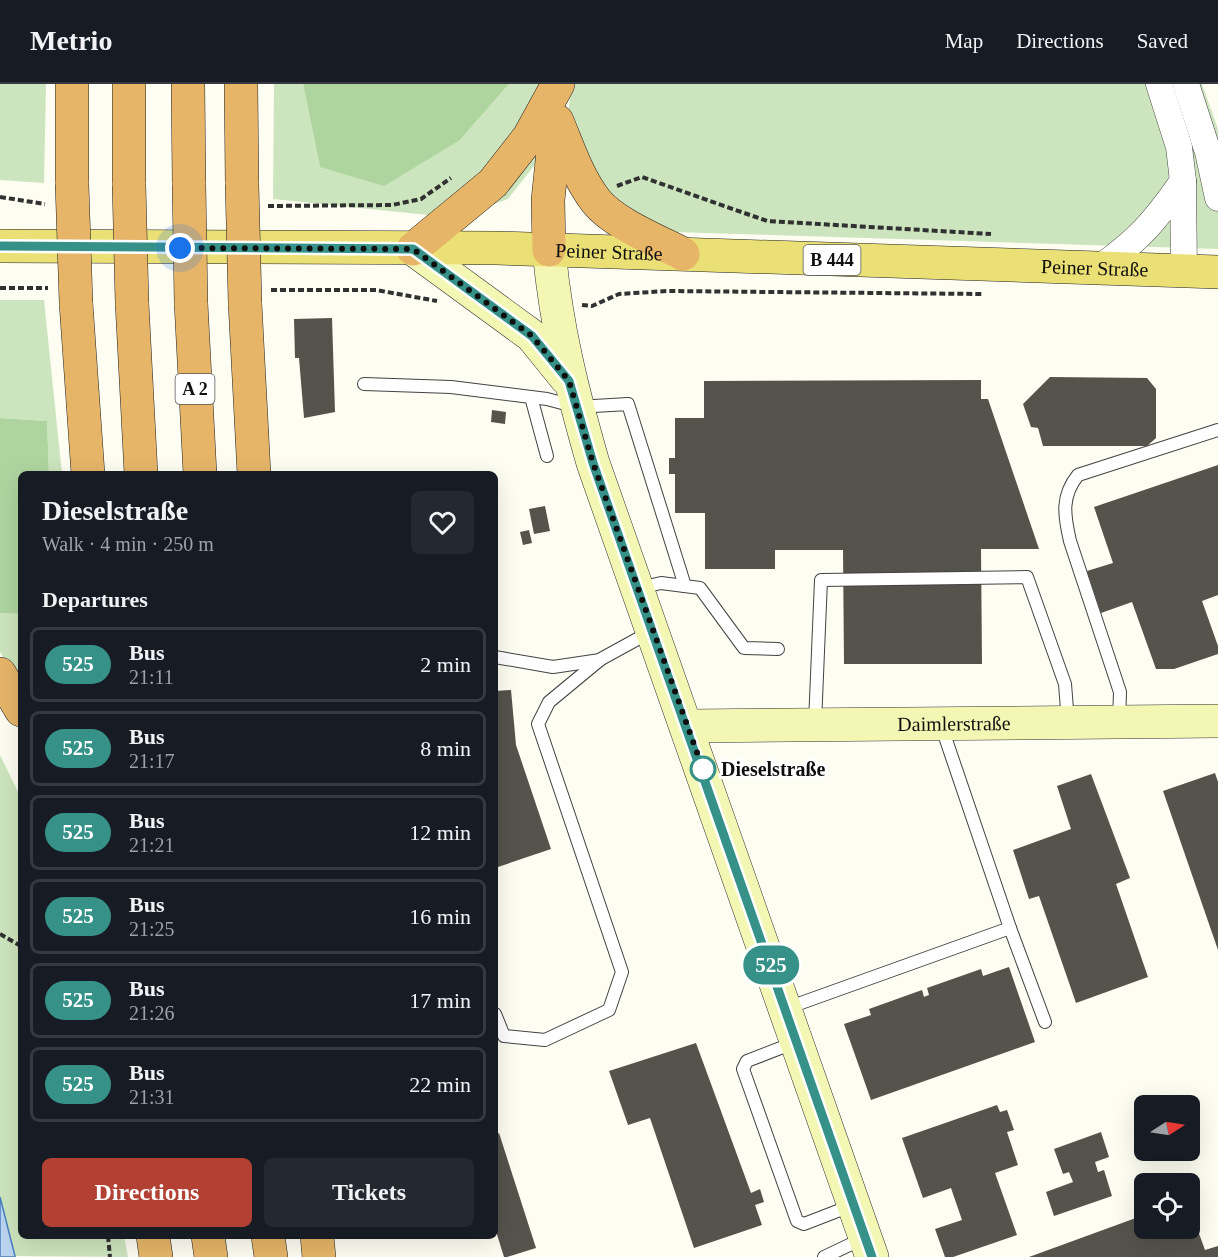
<!DOCTYPE html>
<meta charset="utf-8">
<style>
:root{--surface:#171b24;--page:#242831;--text:#f1f3f6;--muted:#9ea1a6;--line:#363941;--accent:#b24134}
body{margin:0;font-family:"Times New Roman",serif;background:var(--page);color:var(--text);height:100vh;display:flex;flex-direction:column;font-size:22px;white-space:nowrap}
*{box-sizing:border-box;margin:0}
p{font-size:20px;color:var(--muted)}
.icon{flex:none;width:33px;height:33px;fill:none;stroke:currentColor;stroke-width:2;stroke-linecap:round;stroke-linejoin:round}
.map{position:relative;flex:1;overflow:hidden}
.side{position:absolute;left:18px;top:387px;width:480px;height:768px;display:flex;flex-direction:column;background:var(--surface);border-radius:9px;box-shadow:0 6px 24px #0002}
.side>*{flex:none}
.badge{padding:0 12px;border-radius:20px;font-size:21px;line-height:39px}
.needle{width:39px;rotate:78deg}
.tools{position:absolute;left:1134px;top:1011px;display:grid;gap:12px}
.tools a{display:grid;place-items:center;width:66px;height:66px;border-radius:9px;background:var(--surface);box-shadow:0 6px 24px #0002;font-size:30px}
.you{position:absolute;width:30px;height:30px;margin:-15px;border:4px solid #fff;border-radius:50%;background:#1a73e8;box-shadow:0 0 0 9px #1a73e833}
.map>.badge{position:absolute;translate:-50% -50%;box-shadow:0 0 0 3px #fff}
h2{padding:0 24px;font-size:22px;line-height:54px}
.round{display:grid;place-items:center;flex:none;width:63px;height:63px;border-radius:9px;background:var(--page)}
.head{display:flex;align-items:center;justify-content:space-between;height:102px;padding:0 24px}
h1{font-size:28px;font-weight:700;line-height:45px}
.action{display:flex;gap:12px;margin-top:auto;padding:12px 24px}
.action a{flex:1;height:69px;border-radius:9px;background:var(--accent);color:#fff;font-size:24px;font-weight:700;line-height:69px;text-align:center}
.action a+a{background:var(--page);color:var(--text)}
ul{padding:0;list-style:none}
li{display:flex;align-items:center;gap:18px;height:75px;margin:0 12px 9px;padding:0 12px;border:3px solid var(--line);border-radius:9px}
li div{flex:1}
li b{display:block;font-size:22px}
li em{font-style:normal}
li .badge{min-width:66px;font-weight:700;text-align:center}
header{display:flex;align-items:center;gap:36px;box-sizing:border-box;height:84px;padding:0 30px;background:var(--surface);border-bottom:2px solid var(--line)}
header strong{font-size:28px}
nav{display:flex;gap:33px;margin-inline-start:auto;font-size:21px}
.map>svg:first-child{display:block}
.green{fill:#cde5be}
.forest{fill:#afd59f}
.water{fill:#bbd4f0;stroke:#497fc0;stroke-width:1.5}
.building{fill:#56524c}
.lines{fill:none;stroke-linecap:round;stroke-linejoin:round}
.lane-casing{stroke:#424242;stroke-width:14}
.street-casing{stroke:#424242;stroke-width:27}
.secondary-casing{stroke:#313131;stroke-width:34}
.primary-casing{stroke:#202020;stroke-width:34}
.highway-casing{stroke:#202020;stroke-width:34}
.path{stroke:#313131;stroke-width:4;stroke-dasharray:6 3;stroke-linecap:butt}
.lane{stroke:#fff;stroke-width:12}
.street{stroke:#fff;stroke-width:26}
.secondary{stroke:#f4f7b4;stroke-width:33}
.primary{stroke:#ebe075;stroke-width:33}
.highway{stroke:#e6b568;stroke-width:33}
.highway-bridge-casing{stroke:#202020;stroke-width:34;stroke-linecap:butt}
.highway-bridge{stroke:#e6b568;stroke-width:33}
.line-casing{stroke:#fff;stroke-width:14}
.line{stroke:#369289;stroke-width:9}
.walk{stroke:#0f0f0f;stroke-width:6;stroke-dasharray:0 10.8}
.stop-dot{fill:#fff;stroke:#369289;stroke-width:3}
.labels{text-anchor:middle;stroke-width:6;stroke-linejoin:round;paint-order:stroke}
.shield{fill:#fff;stroke:#575757;stroke-width:1.5}
.shield-label{font-size:18px;font-weight:bold;fill:#0f0f0f}
.street-label{font-size:20px;fill:#0f0f0f;stroke:#fff}
.stop-label{font-size:20px;font-weight:bold;fill:#0f0f0f;stroke:#fff;text-anchor:start}
</style>
<header>
<strong>Metrio</strong>
<nav><a>Map</a><a>Directions</a><a>Saved</a></nav>
</header>
<div class="map">
<svg width="1218" height="1173" viewBox="0 0 1218 1173">
<rect width="100%" height="100%" fill="#fefdf2"/>
<g class="green">
<path d="M0,0H46L44,99L0,96Z"/>
<path d="M274,0H303L320,83L460,56L509,0H546L537,78L508,115L457,134L273,115Z"/>
<path d="M572,0H1202L1218,45V165L672,148L604,120L567,37Z"/>
<path d="M0,216H44L62,390H49L47,337L0,334Z"/>
<path d="M0,529L21,530V603L0,568Z"/>
<path d="M0,671L21,714V1152H124L128,1173L15,1172L0,1113Z"/>
</g>
<g class="forest">
<path d="M303,0H509L460,56L384,102L320,83Z"/>
<path d="M0,334L47,337L49,390H21V530L0,529Z"/>
</g>
<path class="water" d="M0,1113L15,1172V1173H0Z"/>
<g class="building">
<path d="M332,234L335,328L304,334L299,274H295L294,235Z"/>
<path d="M1050,293L1147,294L1156,305V354L1147,362H1043L1038,344L1031,343L1023,320Z"/>
<path d="M981,296V315H988L1039,465H981L982,580H844L843,466H775V485H705V429H675V390H669V374H675V334H704V297Z"/>
<path d="M492,326L506,328L505,340L491,338Z"/>
<path d="M1218,381V511L1202,517L1218,562V570L1174,585H1156L1132,518L1101,529L1087,487L1113,479L1094,423Z"/>
<path d="M545,422L550,447L534,450L529,425Z"/>
<path d="M529,446L532,459L523,461L520,448Z"/>
<path d="M511,606L516,661L551,765L495,784V607Z"/>
<path d="M1215,689L1218,698V866L1163,707Z"/>
<path d="M1091,690L1130,794L1116,800L1148,893L1076,919L1039,812L1029,815L1013,766L1071,745L1057,702Z"/>
<path d="M1009,883L1035,958L871,1016L844,940L871,931L869,925L922,906L924,913L926,912L929,911L927,904L981,885L983,892Z"/>
<path d="M696,959L751,1109L760,1105L764,1118L755,1121L762,1141L694,1164L650,1034L628,1041L609,987Z"/>
<path d="M997,1021L1000,1028L1007,1026L1014,1046L1007,1048L1018,1081L995,1089L1017,1151L953,1173H945L935,1145L962,1136L951,1104L923,1114L902,1054Z"/>
<path d="M1101,1048L1109,1073L1095,1078L1098,1088L1104,1086L1112,1112L1054,1132L1046,1108L1073,1098L1069,1088L1063,1090L1054,1065Z"/>
<path d="M499,1049L536,1164L507,1173H504L495,1144V1051Z"/>
<path d="M1190,1125L1205,1166L1218,1162V1173H1029L1144,1131V1144H1190Z"/>
</g>
<g class="lines">
<g class="lane-casing">
<g id="lane">
<path d="M364,300L451,303L547,315L577,323L628,320L685,502"/>
<path d="M531,313L547,372"/>
<path d="M639,504L661,499L700,504L744,564L778,565"/>
<path d="M495,573L553,583L600,576"/>
<path d="M1119,638L1120,608L1070,457C1064,431 1061,412 1078,391L1218,346"/>
<path d="M815,639L821,496L1027,493L1065,600L1068,638"/>
<path d="M1010,844L1045,938"/>
<path d="M787,924L1010,844L941,641"/>
<path d="M495,930L504,952L545,956L609,926L622,888L538,640L549,618L601,575L652,547"/>
<path d="M796,958L747,977L743,985L797,1137L804,1140L853,1121"/>
<path d="M824,1173L864,1154"/>
</g>
</g>
<g class="street-casing">
<g id="street">
<path d="M1159,0L1179,63L1183,97L1184,187"/>
<path d="M1186,0L1208,68L1218,114"/>
<path d="M1099,184C1139,156 1155,137 1183,97"/>
</g>
</g>
<g class="secondary-casing">
<g id="secondary">
<path d="M413,165L532,252L566,294"/>
<path d="M549,166C556,242 572,306 593,379L872,1173"/>
<path id="s1" d="M688,642L1218,637"/>
</g>
</g>
<g class="primary-casing">
<g id="primary">
<path id="s2" d="M0,162L497,164L1218,188"/>
</g>
</g>
<g class="highway-casing">
<g id="highway">
<path d="M72,0V100"/>
<path d="M129,0V101"/>
<path d="M188,0L189,101"/>
<path d="M241,0L242,100"/>
<path d="M557,37C568,63 578,94 596,117C613,139 658,157 683,170"/>
<path d="M413,165L493,99L529,53L558,0"/>
<path d="M549,166L548,116L556,39"/>
<path d="M76,219L88,390"/>
<path d="M132,219L141,390"/>
<path d="M191,219L200,390"/>
<path d="M245,219L254,390"/>
<path d="M0,590L21,626"/>
<path d="M153,1152L156,1173"/>
<path d="M208,1152L211,1173"/>
<path d="M268,1152L271,1173"/>
<path d="M317,1152L319,1173"/>
</g>
</g>
<g class="path">
<path d="M617,102L642,93L767,137L991,150"/>
<path d="M0,113L45,120"/>
<path d="M268,122L392,121L421,115L451,94"/>
<path d="M0,204H48"/>
<path d="M271,206H376L437,217"/>
<path d="M582,221L592,222L619,210L667,207L983,210"/>
<path d="M0,850L21,862"/>
<path d="M108,1152L110,1173"/>
</g>
<use href="#lane" class="lane"/>
<use href="#street" class="street"/>
<use href="#secondary" class="secondary"/>
<use href="#primary" class="primary"/>
<use href="#highway" class="highway"/>
<g class="highway-bridge-casing">
<g id="highway-bridge">
<path d="M72,100L76,219"/>
<path d="M242,100L245,219"/>
<path d="M129,101L132,219"/>
<path d="M189,101L191,219"/>
</g>
</g>
<use href="#highway-bridge" class="highway-bridge"/>
</g>
<g class="lines">
<g class="line-casing">
<path id="line" d="M0,162L413,165L532,252L569,297L593,379L872,1173"/>
</g>
<use href="#line" class="line"/>
<path class="walk" d="M180,164L413,165L532,252L569,297L593,379L704,688L703,685"/>
</g>
<circle class="stop-dot" cx="703" cy="685" r="12"/>
<g class="labels">
<g class="shield">
<rect x="803.5" y="161" width="57" height="30" rx="4.5"/>
<rect x="175.5" y="290" width="39" height="30" rx="4.5"/>
</g>
<g class="shield-label">
<text x="832" y="182">B 444</text>
<text x="195" y="311">A 2</text>
</g>
<g class="street-label">
<text dy="7" stroke="none"><textPath href="#s2" startOffset="609">Peiner Straße</textPath></text>
<text dy="7" stroke="none"><textPath href="#s2" startOffset="1095">Peiner Straße</textPath></text>
<text dy="7" stroke="none"><textPath href="#s1" startOffset="266">Daimlerstraße</textPath></text>
</g>
<g class="stop-label">
<text x="721" y="692">Dieselstraße</text>
</g>
</g>
</svg>
<div class="tools">
<a><svg class="needle" viewBox="-14 -14 28 28"><path d="M0-13l5 13h-10z" fill="#e53935"/><path d="M0 13l5-13h-10z" fill="#9ea1a6"/></svg></a>
<a><svg class="icon" aria-label="locate" viewBox="0 0 24 24"><circle cx="12" cy="12" r="6"/><path d="M12 2v4M12 18v4M2 12h4M18 12h4"/></svg></a>
</div>
<div class="you" style="left:180px;top:164px"></div>
<b class="badge" style="left:771px;top:881px;background:#369289;color:#fff">525</b>
<section class="side">
<div class="head"><div><h1>Dieselstraße</h1><p>Walk · 4 min · 250 m</p></div><a class="round"><svg class="icon" aria-label="heart" viewBox="0 0 24 24"><path d="M12 20l-8-8c-3-5 5-10 8-4 3-6 11-1 8 4z"/></svg></a></div>
<h2>Departures</h2>
<ul>
<li><span class="badge" style="background:#369289;color:#fff">525</span><div><b>Bus</b><p>21:11</p></div><em>2 min</em></li>
<li><span class="badge" style="background:#369289;color:#fff">525</span><div><b>Bus</b><p>21:17</p></div><em>8 min</em></li>
<li><span class="badge" style="background:#369289;color:#fff">525</span><div><b>Bus</b><p>21:21</p></div><em>12 min</em></li>
<li><span class="badge" style="background:#369289;color:#fff">525</span><div><b>Bus</b><p>21:25</p></div><em>16 min</em></li>
<li><span class="badge" style="background:#369289;color:#fff">525</span><div><b>Bus</b><p>21:26</p></div><em>17 min</em></li>
<li><span class="badge" style="background:#369289;color:#fff">525</span><div><b>Bus</b><p>21:31</p></div><em>22 min</em></li>
</ul>
<div class="action"><a>Directions</a><a>Tickets</a></div>
</section>
</div>
